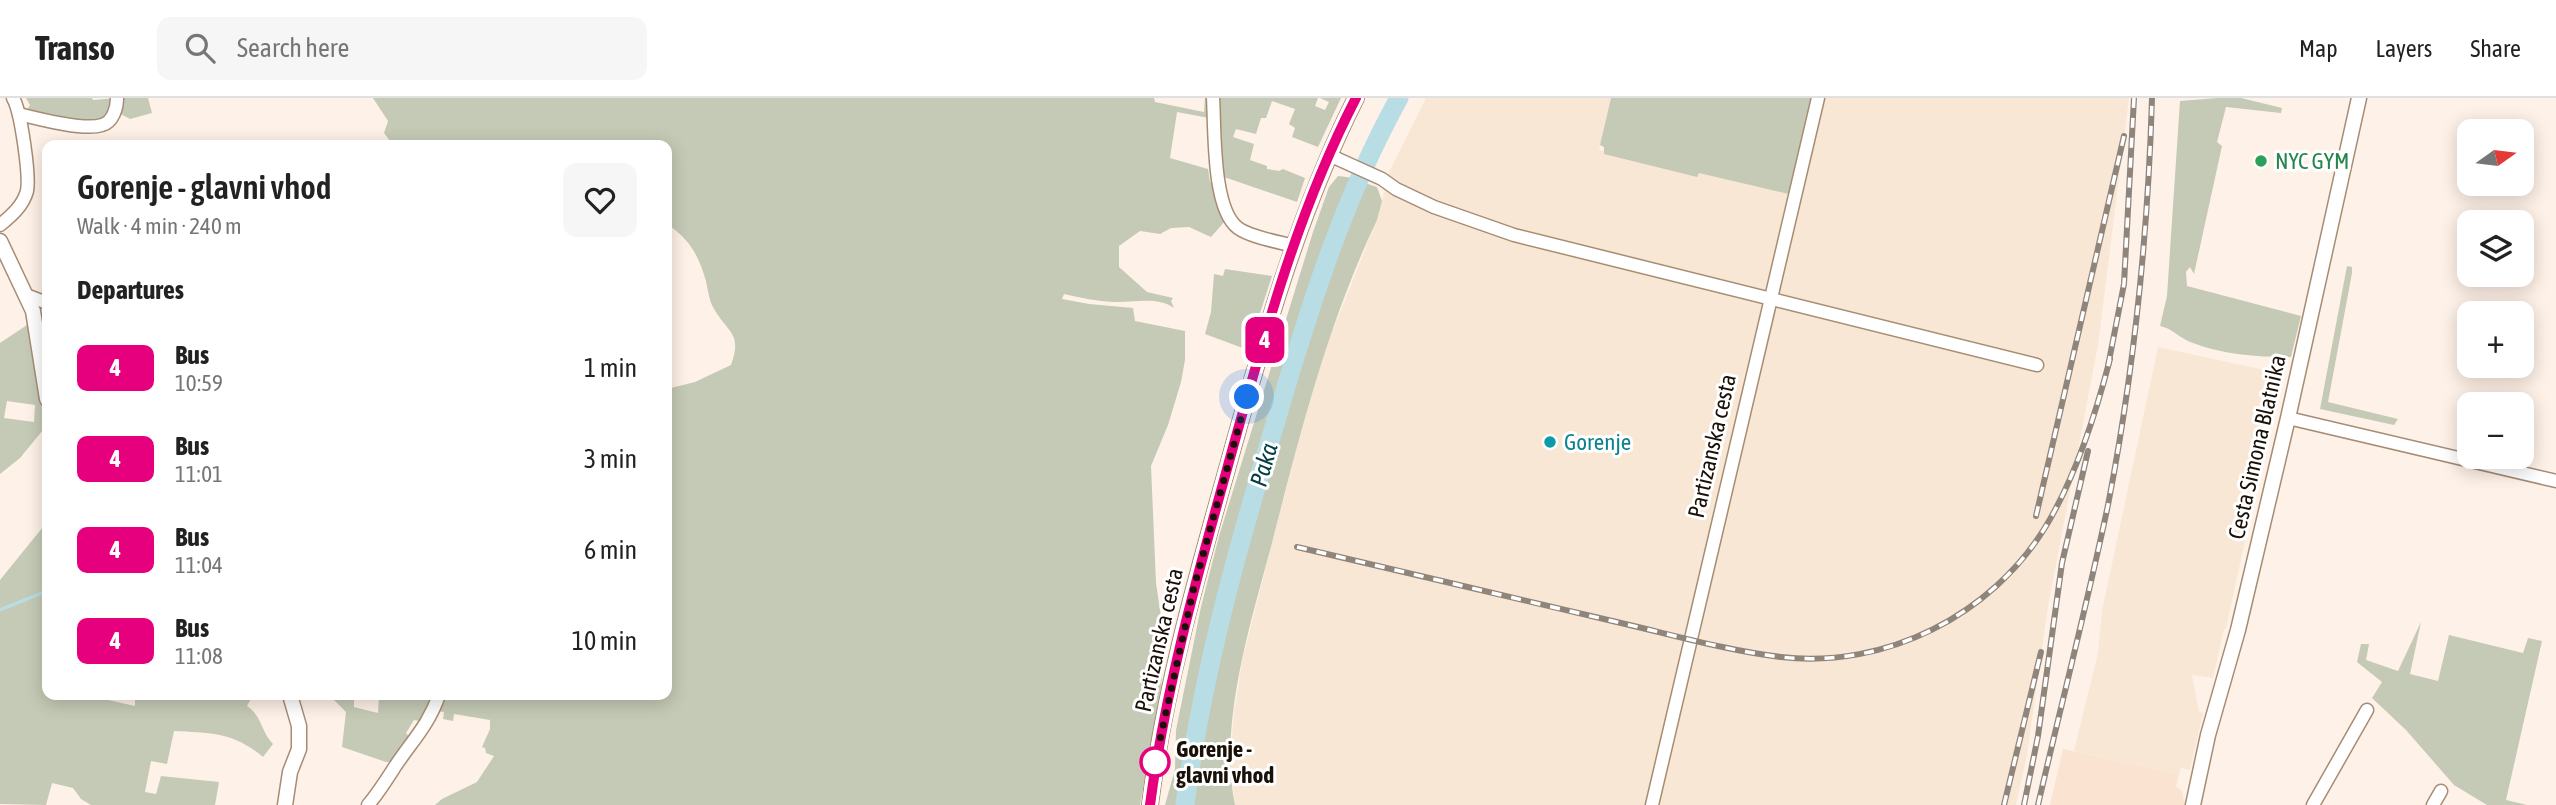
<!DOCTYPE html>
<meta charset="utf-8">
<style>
:root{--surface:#fff;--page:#f6f6f6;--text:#222;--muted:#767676;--line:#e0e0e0}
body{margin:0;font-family:"Asap Condensed",sans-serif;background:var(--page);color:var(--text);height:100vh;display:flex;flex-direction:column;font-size:26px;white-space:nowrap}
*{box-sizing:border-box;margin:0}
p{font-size:23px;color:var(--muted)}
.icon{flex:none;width:38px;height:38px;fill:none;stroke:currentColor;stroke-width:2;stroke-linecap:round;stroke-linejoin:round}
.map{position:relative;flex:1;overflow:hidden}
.drawer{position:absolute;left:42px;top:42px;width:630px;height:560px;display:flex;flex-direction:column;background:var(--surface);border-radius:14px;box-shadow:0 4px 18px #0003}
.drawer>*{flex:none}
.badge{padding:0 14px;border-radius:10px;font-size:24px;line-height:46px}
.needle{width:46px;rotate:76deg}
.controls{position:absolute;left:2457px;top:21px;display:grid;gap:14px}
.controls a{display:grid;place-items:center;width:77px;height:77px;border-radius:14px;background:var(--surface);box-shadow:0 4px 18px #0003;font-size:35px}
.you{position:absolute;width:35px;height:35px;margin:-18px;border:5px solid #fff;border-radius:50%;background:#1a73e8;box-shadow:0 0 0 10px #1a73e833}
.map>.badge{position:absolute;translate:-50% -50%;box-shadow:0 0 0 4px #fff}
h2{padding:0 35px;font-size:26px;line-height:63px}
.round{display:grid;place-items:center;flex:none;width:74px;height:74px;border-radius:14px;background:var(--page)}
.overview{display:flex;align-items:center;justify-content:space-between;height:119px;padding:0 35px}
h1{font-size:33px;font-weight:600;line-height:52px}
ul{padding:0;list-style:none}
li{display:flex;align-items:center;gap:21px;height:91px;padding:0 35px}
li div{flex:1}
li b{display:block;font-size:26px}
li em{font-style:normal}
li .badge{min-width:77px;font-weight:700;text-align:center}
header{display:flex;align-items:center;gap:42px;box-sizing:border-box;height:98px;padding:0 35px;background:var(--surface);border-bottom:2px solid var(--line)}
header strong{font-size:33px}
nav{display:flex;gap:38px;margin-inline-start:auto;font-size:24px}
.search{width:490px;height:63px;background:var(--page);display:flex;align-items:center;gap:18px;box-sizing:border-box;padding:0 24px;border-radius:14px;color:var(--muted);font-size:26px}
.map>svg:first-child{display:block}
.built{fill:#fae4d1}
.industrial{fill:#f8e7d5}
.green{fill:#c4cab5;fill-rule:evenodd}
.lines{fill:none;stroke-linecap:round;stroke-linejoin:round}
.stream{stroke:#b8dde4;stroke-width:3.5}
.river{stroke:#b8dde4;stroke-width:19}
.minor-casing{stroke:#a78c74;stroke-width:15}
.tertiary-casing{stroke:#a78c74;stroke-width:17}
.secondary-casing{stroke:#a78c74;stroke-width:18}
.minor{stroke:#fff;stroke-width:12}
.tertiary{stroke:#fff;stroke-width:14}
.secondary{stroke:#fff;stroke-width:16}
.rail-casing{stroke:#90857b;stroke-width:6}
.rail{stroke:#fff;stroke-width:3.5;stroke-dasharray:10;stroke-linecap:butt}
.line-casing{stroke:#fff;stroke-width:16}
.line{stroke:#e6007e;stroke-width:10}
.walk{stroke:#191007;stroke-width:7;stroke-dasharray:0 12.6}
.leisure-dot{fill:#2e9e5b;stroke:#fff;stroke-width:2.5}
.culture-dot{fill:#0f9aa8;stroke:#fff;stroke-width:2.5}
.stop-dot{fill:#fff;stroke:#e6007e;stroke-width:3.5}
.labels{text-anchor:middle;stroke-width:6;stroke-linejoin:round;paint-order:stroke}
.leisure-label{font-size:23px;fill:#27864d;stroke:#fff;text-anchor:start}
.culture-label{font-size:23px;fill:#0d838f;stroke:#fff;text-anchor:start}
.street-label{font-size:23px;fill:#191007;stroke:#fff}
.stop-label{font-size:23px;font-weight:bold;fill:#191007;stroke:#fff;text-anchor:start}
.water-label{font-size:24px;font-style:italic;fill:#013c44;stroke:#fff}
</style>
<header>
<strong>Transo</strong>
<div class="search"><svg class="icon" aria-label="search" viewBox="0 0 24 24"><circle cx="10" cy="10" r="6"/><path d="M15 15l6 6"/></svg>Search here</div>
<nav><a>Map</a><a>Layers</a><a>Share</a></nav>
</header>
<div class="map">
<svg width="2556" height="707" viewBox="0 0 2556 707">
<rect width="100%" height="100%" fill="#fef1e7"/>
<path class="built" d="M2063,651L2179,676L2176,688L2182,693L2185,707H2050Z"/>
<g class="industrial">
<path d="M1426,0H1611L1599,52L1788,93L1810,0H2129L2098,247L2048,508L2027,657L2016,707H1235L1230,662L1234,615L1243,559L1306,313L1319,267L1377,122L1390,72Z"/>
<path d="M2158,249L2274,274L2263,335L2268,336L2226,531H2224L2213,580L2192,577L2199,614L2203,615L2190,672L2181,670L2179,676L2074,653L2098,555L2102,513Z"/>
</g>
<g class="green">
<path d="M26,0H92L93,2L117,0C114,5 112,11 109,15C93,35 48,17 27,12L30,7Z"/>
<path d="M121,0H148L152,15L130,21L117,14Z"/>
<path d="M373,0H1154L1155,4L1204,14L1205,0H1210L1209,20L1177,14L1170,60L1208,71L1210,84L1218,86L1225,123L1211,139L1189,129L1171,130L1160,136L1140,133L1119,148V169L1147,194L1173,200L1171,203L1174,210C1156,198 1135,205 1114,204C1097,203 1081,200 1064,196L1062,201L1089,206L1133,210L1135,223L1185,233V262L1181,284L1168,327L1151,368L1156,485L1165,546L1161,589L1140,707H435L442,701L477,684L494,658L486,655L485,650L482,649L490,631V622L454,616L453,623L443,621L444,614L437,613L441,597H667V291L695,284L731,267C743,234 727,235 713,209C709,202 708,192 706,183C698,156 690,142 667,126V47H393L384,35L388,23Z"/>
<path d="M1216,0H1318L1315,8L1325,12L1329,4L1320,0H1341L1318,49L1292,39L1295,30L1289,26L1295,11L1272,3L1266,20H1261L1256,36L1236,31L1233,39L1254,46L1250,62L1267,68V71L1279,73L1283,71L1305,80L1297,104L1224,79L1216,18Z"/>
<path d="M1611,0H1811L1789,96L1699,75L1697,79L1604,56V49L1600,47Z"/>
<path d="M2218,0H2241L2282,10L2281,15L2226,9L2217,44L2222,48L2194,176L2190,169L2186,174L2187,188L2301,218L2291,259C2258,259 2224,257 2193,245C2180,241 2174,231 2160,228L2167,198L2180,3Z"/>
<path d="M1338,78L1354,80L1316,173L1232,455L1207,554L1182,707H1165L1175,671L1176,632L1201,509L1219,438L1313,134L1329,89Z"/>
<path d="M1362,84L1377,89L1382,103L1377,122C1328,225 1300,335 1272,445C1251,524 1218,626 1235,707H1189C1208,540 1262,379 1311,219L1324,178Z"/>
<path d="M2347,168L2352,169V175L2328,304L2398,321L2394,327L2320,311Z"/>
<path d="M1225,171L1272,178L1248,252L1205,236L1211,214L1214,176L1223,178Z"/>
<path d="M30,225L47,313V327L20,360L0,376V245ZM7,303L35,307L34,324L4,320Z"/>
<path d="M47,424V597H108V602L135,608V597H253L247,608C263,619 260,632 273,646L263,659C233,634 212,635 174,633L167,666L151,663L145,694L156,696L161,678L219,684L215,707H91L81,701L73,690L52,685L46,707L0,706V482Z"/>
<path d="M2421,524L2410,576L2438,583L2449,537L2523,555L2528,540L2542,543L2506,702L2527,707H2487L2454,687L2406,632L2372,600L2382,584L2357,564L2361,546H2369L2366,562L2398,573Z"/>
<path d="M329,597H354V609L378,615L379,597H434L430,610L420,623L414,622L406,635L410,640L394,664H386L342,649L346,614Z"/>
</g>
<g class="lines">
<path class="stream" d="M0,512L47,493"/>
<path class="river" d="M1185,707C1202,577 1237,451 1275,326C1308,214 1342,103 1399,0"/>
<g class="minor-casing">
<g id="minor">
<path d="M1213,0C1215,31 1212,111 1238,130C1250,139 1279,144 1294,148"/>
<path d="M19,16C39,21 84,33 102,27C113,24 117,10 117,0"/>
<path d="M1329,57L1382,81L1396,91L1434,109L1514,137L2037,267"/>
<path d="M0,127C11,118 23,108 27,93C30,78 21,13 13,0"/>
<path d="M26,197L47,205"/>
<path d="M2288,320L2556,383"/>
<path d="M368,707C379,694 387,681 396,667C413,642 429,626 439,597"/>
<path d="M1652,707L1818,0"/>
<path d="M2313,707L2367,612"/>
<path d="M2433,707L2441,693"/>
</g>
</g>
<g class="tertiary-casing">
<g id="tertiary">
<path d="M0,143L33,213L47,301"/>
<path d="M285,707L290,674L299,651V628L290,597"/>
<path d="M2193,707L2208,637L2238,532L2288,320L2359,0"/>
</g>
</g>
<g class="secondary-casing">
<path id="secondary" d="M1150,707C1164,593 1196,481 1227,371C1262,245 1297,117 1356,0"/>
</g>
<use href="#minor" class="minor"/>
<use href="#tertiary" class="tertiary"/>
<use href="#secondary" class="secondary"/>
<g class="rail-casing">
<g id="rail">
<path d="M2108,268L2124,186L2134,0"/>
<path d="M2036,418L2124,38"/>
<path d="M1297,449C1405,474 1513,500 1621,525C1673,537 1729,553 1781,559C1886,571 1992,517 2046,428C2075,380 2096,315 2110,261"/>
<path d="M2004,707L2041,554"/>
<path d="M2024,707L2038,638L2062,465L2088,353"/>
<path d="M2038,707C2061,607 2087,507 2108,407C2134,273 2148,136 2152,0"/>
</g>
</g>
<use href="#rail" class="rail"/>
</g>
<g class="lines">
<g class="line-casing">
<path id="line" d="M1150,707C1165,593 1196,482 1227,371C1262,245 1296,116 1356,0"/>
</g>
<use href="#line" class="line"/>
<path class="walk" d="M1155,664L1194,489L1247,299"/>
</g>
<circle class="leisure-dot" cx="2261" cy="63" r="7"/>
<circle class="culture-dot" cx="1550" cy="344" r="7"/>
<circle class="stop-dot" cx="1155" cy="664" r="14"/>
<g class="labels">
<g class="leisure-label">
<text x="2275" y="71">NYC GYM</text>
</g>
<g class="culture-label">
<text x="1564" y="352">Gorenje</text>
</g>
<g class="street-label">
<text transform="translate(1712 348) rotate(-77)" y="8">Partizanska cesta</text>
<text transform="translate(2257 349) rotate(-77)" y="8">Cesta Simona Blatnika</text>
<text transform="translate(1159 542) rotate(-77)" y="8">Partizanska cesta</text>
</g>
<g class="stop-label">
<text x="1176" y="659">Gorenje -<tspan x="1176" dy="26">glavni vhod</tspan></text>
</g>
<g class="water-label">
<text transform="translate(1264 367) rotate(-74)" y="8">Paka</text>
</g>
</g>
</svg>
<div class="controls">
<a><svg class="needle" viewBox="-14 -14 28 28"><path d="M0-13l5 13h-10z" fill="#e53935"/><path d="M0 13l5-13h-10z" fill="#767676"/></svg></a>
<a><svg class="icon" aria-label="layers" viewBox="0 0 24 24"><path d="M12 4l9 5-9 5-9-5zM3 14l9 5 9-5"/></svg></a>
<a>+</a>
<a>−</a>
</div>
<div class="you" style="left:1247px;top:299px"></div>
<b class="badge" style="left:1265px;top:242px;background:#e6007e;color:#fff">4</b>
<section class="drawer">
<div class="overview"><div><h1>Gorenje - glavni vhod</h1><p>Walk · 4 min · 240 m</p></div><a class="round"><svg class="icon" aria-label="heart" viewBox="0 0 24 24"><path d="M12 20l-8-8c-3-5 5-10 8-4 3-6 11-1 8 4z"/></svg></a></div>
<h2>Departures</h2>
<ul>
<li><span class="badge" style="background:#e6007e;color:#fff">4</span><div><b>Bus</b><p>10:59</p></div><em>1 min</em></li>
<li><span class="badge" style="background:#e6007e;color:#fff">4</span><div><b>Bus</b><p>11:01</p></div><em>3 min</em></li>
<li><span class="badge" style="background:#e6007e;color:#fff">4</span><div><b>Bus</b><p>11:04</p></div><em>6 min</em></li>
<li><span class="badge" style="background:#e6007e;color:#fff">4</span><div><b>Bus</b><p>11:08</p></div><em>10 min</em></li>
</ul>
</section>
</div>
